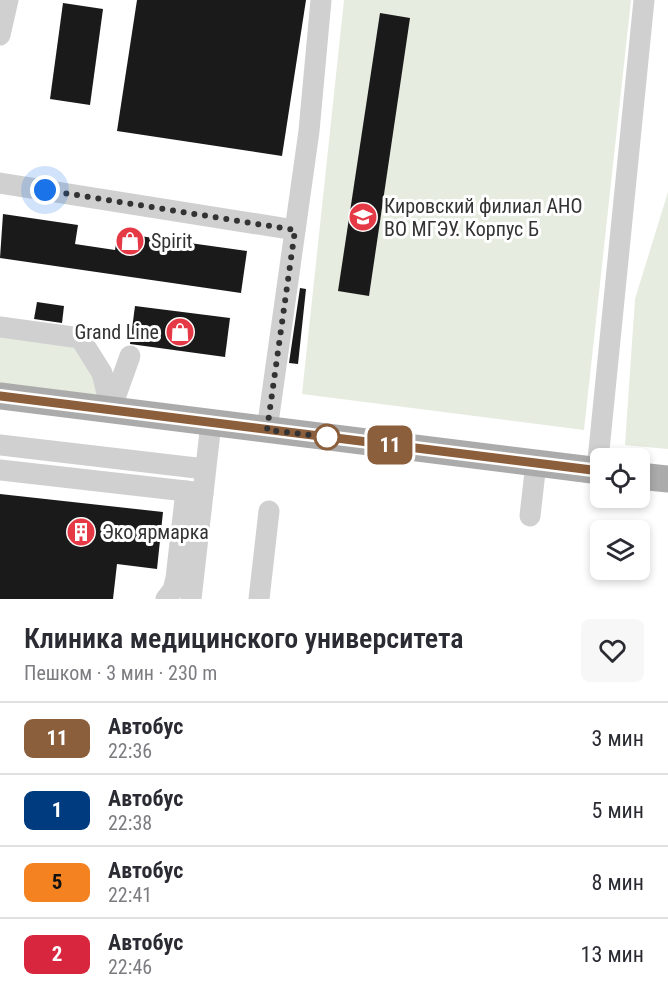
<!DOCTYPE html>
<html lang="ru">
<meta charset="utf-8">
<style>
:root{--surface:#fff;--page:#f7f7f7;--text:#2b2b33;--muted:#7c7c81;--line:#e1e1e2}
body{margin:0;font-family:"Roboto Condensed",sans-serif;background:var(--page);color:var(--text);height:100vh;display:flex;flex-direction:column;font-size:22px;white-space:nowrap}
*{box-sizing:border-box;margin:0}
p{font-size:20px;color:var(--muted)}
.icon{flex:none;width:33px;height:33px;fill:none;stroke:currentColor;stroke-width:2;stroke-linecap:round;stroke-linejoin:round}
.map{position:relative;height:599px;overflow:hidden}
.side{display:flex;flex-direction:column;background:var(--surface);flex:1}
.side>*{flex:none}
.badge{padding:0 12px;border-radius:9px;font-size:21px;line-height:39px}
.tools{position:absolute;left:590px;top:448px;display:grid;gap:12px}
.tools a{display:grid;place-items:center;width:60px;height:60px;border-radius:9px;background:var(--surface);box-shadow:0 3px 9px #0003;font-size:30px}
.you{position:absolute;width:30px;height:30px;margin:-15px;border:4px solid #fff;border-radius:50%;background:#1a73e8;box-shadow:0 0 0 9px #1a73e833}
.map>.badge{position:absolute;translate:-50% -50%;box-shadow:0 0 0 3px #fff}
.round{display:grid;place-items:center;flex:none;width:63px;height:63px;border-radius:9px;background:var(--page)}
.head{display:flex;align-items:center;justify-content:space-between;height:102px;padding:0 24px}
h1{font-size:28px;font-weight:600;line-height:45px}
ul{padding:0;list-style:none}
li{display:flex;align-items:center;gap:18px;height:72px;padding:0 24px;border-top:2px solid var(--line)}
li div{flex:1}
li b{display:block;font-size:22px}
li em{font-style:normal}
li .badge{min-width:66px;font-weight:700;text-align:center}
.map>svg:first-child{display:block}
.green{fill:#e6ecdf}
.building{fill:#1a1a1a}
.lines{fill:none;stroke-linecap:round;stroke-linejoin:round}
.minor{stroke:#d0d0d0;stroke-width:21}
.major{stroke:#ababab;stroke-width:27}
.line-casing{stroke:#fff;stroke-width:14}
.line{stroke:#8b5e3c;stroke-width:9}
.walk{stroke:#333;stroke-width:6;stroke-dasharray:0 10.8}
.stop-dot{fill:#fff;stroke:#8b5e3c;stroke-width:3}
.labels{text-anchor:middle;stroke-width:6;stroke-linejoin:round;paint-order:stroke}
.poi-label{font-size:20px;fill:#333;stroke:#fff;text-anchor:start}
</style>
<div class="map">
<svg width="668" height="599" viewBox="0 0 668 599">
<rect width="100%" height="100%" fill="#fff"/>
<g class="green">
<path d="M344,0H631L584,430L302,394Z"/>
<path d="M668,192V449L625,445L635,299Z"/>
<path d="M0,330C18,333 50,333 65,340C83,347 96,378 98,395L0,383Z"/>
</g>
<g class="building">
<path d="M137,0H306L282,156L117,131Z"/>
<path d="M63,3L103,9L90,105L50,99Z"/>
<path d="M380,13L410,18L369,296L338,291Z"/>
<path d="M3,214L78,225L75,244L115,250L118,233L247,251L241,293L0,258Z"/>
<path d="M300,288L306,289L298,364L289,363Z"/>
<path d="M37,302L64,306L62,323L34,319Z"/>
<path d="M135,306L230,318L225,357L130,344Z"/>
<path d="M0,494L163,512L157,569L117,564L113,599H0Z"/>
</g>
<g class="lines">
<g class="minor">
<path d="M0,35L8,0"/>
<path d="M0,183L295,230"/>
<path d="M0,327L80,338L102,373L111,409"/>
<path d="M111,409L130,356"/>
<path d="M267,430L309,131L321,0"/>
<path d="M0,445L205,469"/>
<path d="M0,470L203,493"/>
<path d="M597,470L644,0"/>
<path d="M530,516L536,463"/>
<path d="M166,599L173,590L176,578L186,491"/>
<path d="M191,599L211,423"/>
<path d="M259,599L269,511"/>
</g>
<g class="major">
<path d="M0,396L600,471"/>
<path d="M639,476L668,479"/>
</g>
</g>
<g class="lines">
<g class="line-casing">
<path id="line" d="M0,396L600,471"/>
</g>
<use href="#line" class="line"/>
<path class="walk" d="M45,190L295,230L267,430L327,437"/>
</g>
<defs>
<g id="university-disc" transform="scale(1.5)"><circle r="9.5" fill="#e63946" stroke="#fff"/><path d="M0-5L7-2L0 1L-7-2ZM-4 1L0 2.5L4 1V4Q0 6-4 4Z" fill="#fff"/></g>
<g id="shop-disc" transform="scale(1.5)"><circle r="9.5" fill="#e63946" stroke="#fff"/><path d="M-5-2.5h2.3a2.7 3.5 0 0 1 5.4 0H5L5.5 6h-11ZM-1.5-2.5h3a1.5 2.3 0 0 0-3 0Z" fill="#fff"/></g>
<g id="building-disc" transform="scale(1.5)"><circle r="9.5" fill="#e63946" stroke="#fff"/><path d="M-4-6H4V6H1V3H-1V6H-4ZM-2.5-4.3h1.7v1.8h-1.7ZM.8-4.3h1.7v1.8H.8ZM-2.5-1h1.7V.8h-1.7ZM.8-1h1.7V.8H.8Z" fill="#fff"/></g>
</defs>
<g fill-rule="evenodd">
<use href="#university-disc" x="363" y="217"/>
<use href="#shop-disc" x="130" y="241"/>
<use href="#shop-disc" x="180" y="332"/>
<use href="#building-disc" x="81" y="532"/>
</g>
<circle class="stop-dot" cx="327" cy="437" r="12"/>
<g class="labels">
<g class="poi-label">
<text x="384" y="213">Кировский филиал АНО<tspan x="384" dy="23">ВО МГЭУ. Корпус Б</tspan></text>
<text x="151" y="248">Spirit</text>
<text x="159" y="339" text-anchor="end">Grand Line</text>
<text x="102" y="539">Эко ярмарка</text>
</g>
</g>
</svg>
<div class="tools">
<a><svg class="icon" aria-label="locate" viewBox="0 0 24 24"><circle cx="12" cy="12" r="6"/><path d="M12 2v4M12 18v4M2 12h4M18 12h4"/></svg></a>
<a><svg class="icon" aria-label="layers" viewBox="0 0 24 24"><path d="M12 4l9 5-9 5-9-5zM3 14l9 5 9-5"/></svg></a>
</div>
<div class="you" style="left:45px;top:190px"></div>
<b class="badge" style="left:390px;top:445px;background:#8b5e3c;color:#fff">11</b>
</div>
<section class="side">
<div class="head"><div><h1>Клиника медицинского университета</h1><p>Пешком · 3 мин · 230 m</p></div><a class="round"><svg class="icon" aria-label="heart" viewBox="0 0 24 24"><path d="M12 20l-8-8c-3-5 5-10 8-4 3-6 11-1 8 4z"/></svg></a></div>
<ul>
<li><span class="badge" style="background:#8b5e3c;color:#fff">11</span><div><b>Автобус</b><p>22:36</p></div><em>3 мин</em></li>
<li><span class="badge" style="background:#003b80;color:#fff">1</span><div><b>Автобус</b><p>22:38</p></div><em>5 мин</em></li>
<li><span class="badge" style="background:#f58220;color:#111">5</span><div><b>Автобус</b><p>22:41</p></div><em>8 мин</em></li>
<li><span class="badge" style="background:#d7263d;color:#fff">2</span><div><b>Автобус</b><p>22:46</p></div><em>13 мин</em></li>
</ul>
</section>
